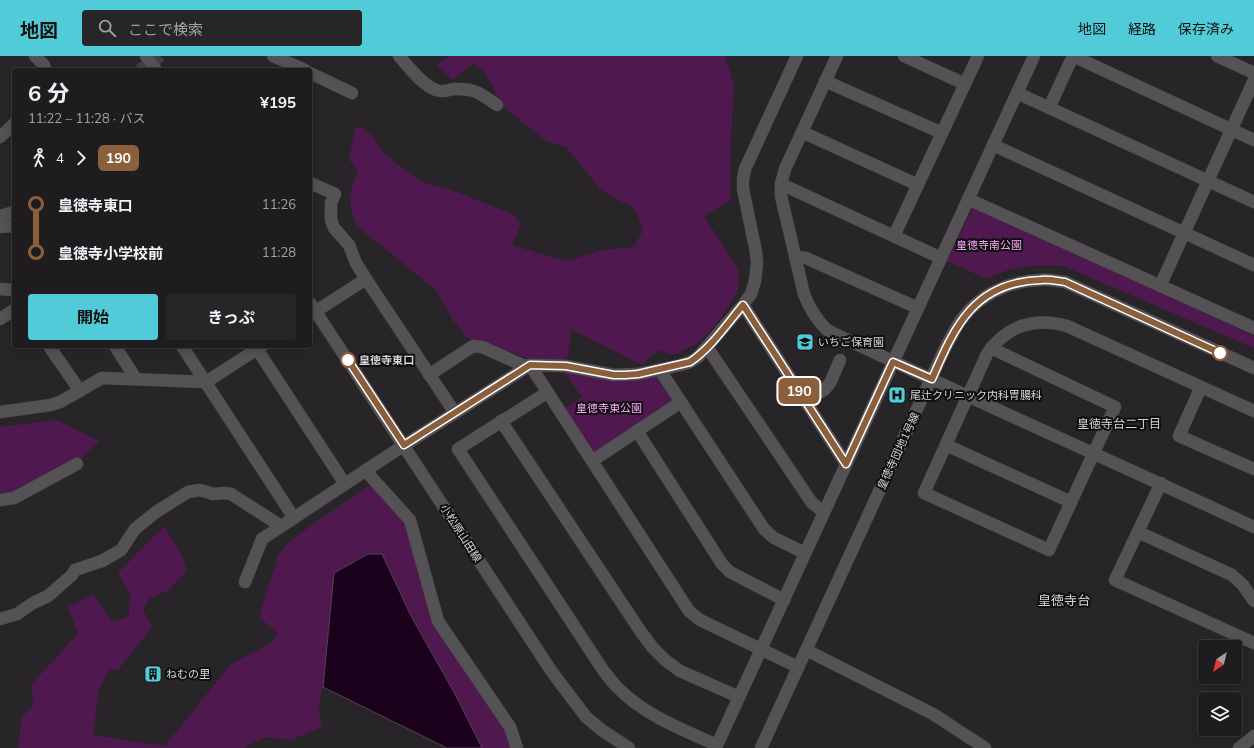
<!DOCTYPE html>
<html lang="ja">
<meta charset="utf-8">
<style>
:root{--surface:#1e1c1e;--page:#262527;--text:#f1f3f6;--muted:#a1a1a4;--line:#3c3a3c;--accent:#52cbd8}
body{margin:0;font-family:Mulish,"Noto Sans JP",sans-serif;background:var(--page);color:var(--text);height:100vh;display:flex;flex-direction:column;font-size:15px;white-space:nowrap}
*{box-sizing:border-box;margin:0}
p{font-size:13px;color:var(--muted)}
.icon{flex:none;width:22px;height:22px;fill:none;stroke:currentColor;stroke-width:2;stroke-linecap:round;stroke-linejoin:round}
.map{position:relative;flex:1;overflow:hidden}
.panel{position:absolute;left:12px;top:12px;width:300px;height:280px;display:flex;flex-direction:column;background:var(--surface);border-radius:4px;box-shadow:0 2px 10px #0003,0 0 0 1px var(--line)}
.panel>*{flex:none}
.badge{padding:0 8px;border-radius:6px;font-size:14px;line-height:26px}
.needle{width:26px;rotate:215deg}
.tools{position:absolute;left:1198px;top:584px;display:grid;gap:8px}
.tools a{display:grid;place-items:center;width:44px;height:44px;border-radius:4px;background:var(--surface);box-shadow:0 2px 10px #0003,0 0 0 1px var(--line);font-size:20px}
.map>.badge{position:absolute;translate:-50% -50%;box-shadow:0 0 0 2px #fff}
.legs{display:flex;align-items:center;gap:6px;height:44px;padding:0 16px;font-size:13px}
.legs p{margin-inline-start:auto}
.summary{display:flex;align-items:center;justify-content:space-between;height:68px;padding:0 16px}
h1{font-size:22px;font-weight:700;line-height:30px}
.action{display:flex;gap:8px;margin-top:auto;padding:8px 16px}
.action a{flex:1;height:46px;border-radius:4px;background:var(--accent);color:#111;font-size:16px;font-weight:700;line-height:46px;text-align:center}
.action a+a{background:var(--page);color:var(--text)}
ul{padding:0 16px;list-style:none}
li{display:flex;align-items:center;gap:14px;height:48px;font-size:15px}
li i{display:grid;place-items:center;width:6px;height:100%;margin:0 5px;background:currentColor}
li i::after{content:'';width:10px;height:10px;margin:-5px;border:3px solid;border-radius:50%;background:var(--surface)}
li p{margin-inline-start:auto}
li:first-child i{background:linear-gradient(#0000 50%,currentColor 0)}
li:last-child i{background:linear-gradient(currentColor 50%,#0000 0)}
header{display:flex;align-items:center;gap:24px;box-sizing:border-box;height:56px;padding:0 20px;background:var(--accent);color:#111}
header strong{font-size:19px}
nav{display:flex;gap:22px;margin-inline-start:auto;font-size:14px}
.search{width:280px;height:36px;background:var(--page);display:flex;align-items:center;gap:10px;box-sizing:border-box;padding:0 14px;border-radius:4px;color:var(--muted);font-size:15px}
.map>svg:first-child{display:block}
.green{fill:#4f194f}
.water{fill:#1b011c;stroke:#534154}
.lines{fill:none;stroke-linecap:round;stroke-linejoin:round}
.street-tunnel{stroke:#423f42;stroke-width:12;stroke-dasharray:12 6;stroke-linecap:butt}
.street-casing{stroke:#444244;stroke-width:13}
.secondary-casing{stroke:#444244;stroke-width:13}
.street{stroke:#555255;stroke-width:12}
.secondary{stroke:#555255;stroke-width:12}
.line-1-casing{stroke:#fff;stroke-width:9}
.line-1{stroke:#8b5e3c;stroke-width:6}
.stop-1-dot{fill:#fff;stroke:#8b5e3c;stroke-width:2}
.labels{text-anchor:middle;stroke-width:4;stroke-linejoin:round;paint-order:stroke}
.park-label{font-size:11px;fill:#f9a5f6;stroke:#100f10}
.poi-label{font-size:11px;fill:#d6d5d6;stroke:#100f10;text-anchor:start}
.stop-label{font-size:11px;font-weight:bold;fill:#d6d5d6;stroke:#100f10;text-anchor:start}
.street-label{font-size:11px;fill:#d6d5d6;stroke:#100f10}
.neighbourhood-label{font-size:12px;fill:#d6d5d6;stroke:#100f10}
.quarter-label{font-size:13px;fill:#d6d5d6;stroke:#100f10}
</style>
<header>
<strong>地図</strong>
<div class="search"><svg class="icon" aria-label="search" viewBox="0 0 24 24"><circle cx="10" cy="10" r="6"/><path d="M15 15l6 6"/></svg>ここで検索</div>
<nav><a>地図</a><a>経路</a><a>保存済み</a></nav>
</header>
<div class="map">
<svg width="1254" height="692" viewBox="0 0 1254 692">
<rect width="100%" height="100%" fill="#282528"/>
<g class="green">
<path d="M448,0H725L734,28L731,85L730,145L704,160L739,214L737,238L721,262L700,286L674,299L658,294L642,309L571,273L568,301L559,306L535,305L498,291L467,282L453,264L436,234L357,170C349,151 347,135 358,117L349,103L355,72L361,71L372,80L385,98L406,115L422,126L451,134L513,158L521,169L512,189L566,205L603,194L633,191L643,175L635,153L601,134L566,91L546,85L505,52L483,14L473,7L453,24L437,10Z"/>
<path d="M973,151L1052,186L1254,280V292L1063,210C1034,208 1012,210 987,223L947,205Z"/>
<path d="M564,315C587,319 610,323 633,324C641,324 650,319 657,321L672,345L596,396L591,395L565,355V352L582,341Z"/>
<path d="M57,364L99,385L74,410L0,444V371Z"/>
<path d="M371,428L407,465L440,568L505,669L516,692H482L455,638L411,560L323,631L318,653L322,669L318,673L291,684L264,681L244,692H18L21,663L34,647L31,629L78,577L67,551L93,539L113,566L129,560L130,539L118,517L164,470L182,499L187,514L169,534L150,542L143,554L152,571L118,614H109L99,633L93,679L165,690L230,609L271,587L277,577L259,561L279,497L299,478Z"/>
</g>
<path class="water" d="M368,498H382L411,560L455,638L482,692H447L323,631L334,517Z"/>
<g class="lines">
<path class="street-tunnel" d="M139,14L161,0"/>
<g class="street-casing">
<g id="street">
<path d="M35,0L44,9L45,14"/>
<path d="M273,0L305,14"/>
<path d="M399,0C408,10 423,30 436,34C442,37 448,34 454,33C475,32 481,38 497,49"/>
<path d="M837,0L785,113L781,128V140L804,238C809,252 816,263 827,274C968,342 1112,405 1254,471"/>
<path d="M904,0L965,28"/>
<path d="M1217,0L1254,17"/>
<path d="M310,17L352,37"/>
<path d="M825,25L942,77"/>
<path d="M1017,37L1254,146"/>
<path d="M1049,52L1073,0L1254,84"/>
<path d="M802,76L918,129"/>
<path d="M0,81L14,68"/>
<path d="M993,89L1254,209"/>
<path d="M310,127L335,138L331,147V164L334,172L349,189L356,207L366,223L455,357"/>
<path d="M781,128L941,202"/>
<path d="M968,143L1254,272"/>
<path d="M0,160L14,156"/>
<path d="M0,171L14,170"/>
<path d="M894,180L978,0"/>
<path d="M795,201L806,202L918,252"/>
<path d="M1160,230L1254,24"/>
<path d="M0,233L14,234"/>
<path d="M743,249L846,408"/>
<path d="M310,259L366,223"/>
<path d="M0,263L14,254"/>
<path d="M49,290L80,335"/>
<path d="M115,290L136,323"/>
<path d="M182,290L294,462"/>
<path d="M255,290L345,428"/>
<path d="M707,291L812,447L824,456"/>
<path d="M991,292L1115,351L1049,494L924,437L987,298C1007,269 1035,261 1067,270L1254,355"/>
<path d="M530,309L689,555L700,564L798,611"/>
<path d="M660,314L764,473L774,482L805,497"/>
<path d="M429,319L473,290L482,291L527,311"/>
<path d="M1201,331L1179,380L1254,413"/>
<path d="M548,336L458,393L603,614C607,619 612,626 617,631C644,659 681,673 717,689L1034,0"/>
<path d="M806,345L824,334L830,327L840,304"/>
<path d="M0,356L51,349L60,346L102,322L206,326L262,290"/>
<path d="M501,365L641,576L653,592L665,604L680,615L739,641"/>
<path d="M637,375L722,508L730,516L784,544"/>
<path d="M946,389L1071,446"/>
<path d="M592,405L681,346"/>
<path d="M366,414L372,422L410,464L438,565L510,671L517,692"/>
<path d="M1161,427L1115,524L1254,587"/>
<path d="M0,444L14,442L77,408"/>
<path d="M1138,476L1232,519L1243,529L1254,545"/>
<path d="M245,526L262,483L389,399L530,309L566,310L614,319L638,318L681,309L690,306L698,301L743,249L751,238L755,225L757,207L756,196L743,133V123L745,113L797,0"/>
<path d="M0,563L17,558L33,547L48,540L72,519L75,514L102,505L121,494L135,473L156,456L188,436L200,434L213,438L224,437L231,438L281,470"/>
<path d="M806,594L933,658L985,692"/>
<path d="M1239,692L1254,680"/>
</g>
</g>
<g class="secondary-casing">
<g id="secondary">
<path d="M146,0L156,14"/>
<path d="M310,247L552,616L586,661L603,675L629,692"/>
<path d="M761,692L947,288C952,280 956,271 961,264C980,238 1009,225 1041,224C1048,223 1057,225 1065,226L1254,312"/>
</g>
</g>
<use href="#street" class="street"/>
<use href="#secondary" class="secondary"/>
</g>
<g class="lines">
<g class="line-1-casing">
<path id="line-1" d="M348,304L404,389L530,309L566,310L614,319H625L638,318L690,306C711,292 727,268 743,249L846,408L893,306L932,323C955,269 975,226 1041,224C1049,223 1057,225 1065,226L1220,297"/>
</g>
<use href="#line-1" class="line-1"/>
</g>
<defs>
<g id="school-square" transform="scale(0.9)"><rect x="-9" y="-9" width="18" height="18" rx="4" fill="#52cbd8" stroke="#100f10"/><path d="M0-5L7-2L0 1L-7-2ZM-4 1L0 2.5L4 1V4Q0 6-4 4Z" fill="#111"/></g>
<g id="hospital-square" transform="scale(0.9)"><rect x="-9" y="-9" width="18" height="18" rx="4" fill="#52cbd8" stroke="#100f10"/><path d="M-5-5h3v3.5h4V-5h3V5h-3V1.5h-4V5h-3Z" fill="#111"/></g>
<g id="building-square" transform="scale(0.9)"><rect x="-9" y="-9" width="18" height="18" rx="4" fill="#52cbd8" stroke="#100f10"/><path d="M-4-6H4V6H1V3H-1V6H-4ZM-2.5-4.3h1.7v1.8h-1.7ZM.8-4.3h1.7v1.8H.8ZM-2.5-1h1.7V.8h-1.7ZM.8-1h1.7V.8H.8Z" fill="#111"/></g>
</defs>
<g fill-rule="evenodd">
<use href="#school-square" x="805" y="286"/>
<use href="#hospital-square" x="897" y="339"/>
<use href="#building-square" x="153" y="618"/>
</g>
<g class="stop-1-dot">
<circle cx="1220" cy="297" r="7"/>
<circle cx="348" cy="304" r="7"/>
</g>
<g class="labels">
<g class="park-label">
<text x="989" y="193">皇徳寺南公園</text>
<text x="609" y="356">皇徳寺東公園</text>
</g>
<g class="poi-label">
<text x="818" y="290">いちご保育園</text>
<text x="910" y="343">尾辻クリニック内科胃腸科</text>
<text x="166" y="622">ねむの里</text>
</g>
<g class="stop-label">
<text x="359" y="308">皇徳寺東口</text>
</g>
<g class="street-label">
<text transform="translate(898 395) rotate(-65)" y="4">皇徳寺団地1号線</text>
<text transform="translate(461 477) rotate(57)" y="4">小松原山田線</text>
</g>
<g class="neighbourhood-label">
<text x="1119" y="372">皇徳寺台二丁目</text>
</g>
<g class="quarter-label">
<text x="1064" y="549">皇徳寺台</text>
</g>
</g>
</svg>
<div class="tools">
<a><svg class="needle" viewBox="-14 -14 28 28"><path d="M0-13l5 13h-10z" fill="#e53935"/><path d="M0 13l5-13h-10z" fill="#a1a1a4"/></svg></a>
<a><svg class="icon" aria-label="layers" viewBox="0 0 24 24"><path d="M12 4l9 5-9 5-9-5zM3 14l9 5 9-5"/></svg></a>
</div>
<b class="badge" style="left:799px;top:335px;background:#8b5e3c;color:#fff">190</b>
<section class="panel">
<div class="summary"><div><h1>6 分</h1><p>11:22 – 11:28 · バス</p></div><b>¥195</b></div>
<div class="legs"><svg class="icon" aria-label="walk" viewBox="0 0 24 24"><circle cx="13" cy="4" r="2"/><path d="M13 8l-2 6 4 7M11 14l-3 7M7 12l3-4h3l4 4"/></svg>4<svg class="icon" aria-label="forward" viewBox="0 0 24 24"><path d="M9 5l7 7-7 7"/></svg><b class="badge" style="background:#8b5e3c;color:#fff">190</b></div>
<ul>
<li><i style="color:#8b5e3c"></i><b>皇徳寺東口</b><p>11:26</p></li>
<li><i style="color:#8b5e3c"></i><b>皇徳寺小学校前</b><p>11:28</p></li>
</ul>
<div class="action"><a>開始</a><a>きっぷ</a></div>
</section>
</div>
